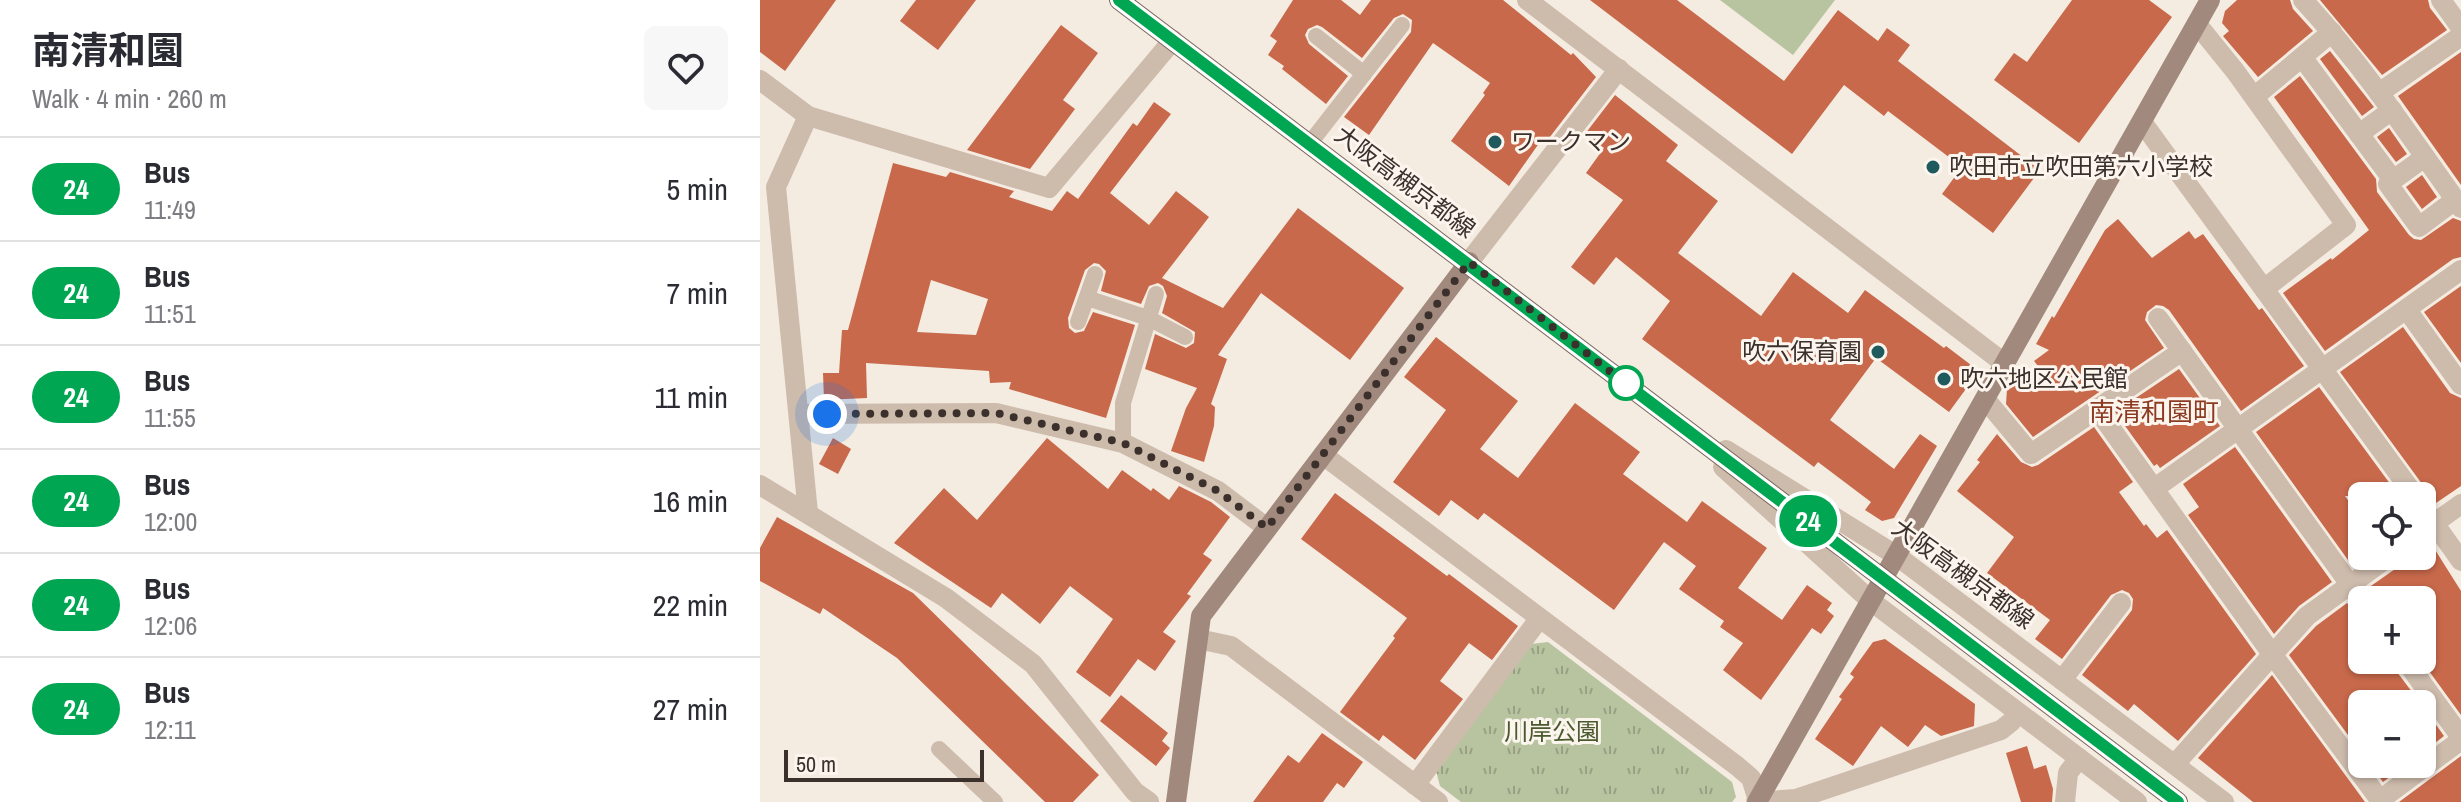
<!DOCTYPE html>
<meta charset="utf-8">
<style>
:root{--surface:#fff;--page:#f7f7f7;--text:#2b2b33;--muted:#7c7c81;--line:#e1e1e2}
body{margin:0;font-family:"Archivo Narrow","Noto Sans JP",sans-serif;background:var(--page);color:var(--text);height:100vh;display:flex;flex-direction:column;font-size:30px;white-space:nowrap}
*{box-sizing:border-box;margin:0}
p{font-size:26px;color:var(--muted)}
.icon{flex:none;width:44px;height:44px;fill:none;stroke:currentColor;stroke-width:2;stroke-linecap:round;stroke-linejoin:round}
.map{position:relative;flex:1;overflow:hidden}
.details{display:flex;flex-direction:column;background:var(--surface);width:760px}
.details>*{flex:none}
.badge{padding:0 16px;border-radius:26px;font-size:28px;line-height:52px}
.fabs{position:absolute;left:1588px;top:482px;display:grid;gap:16px}
.fabs a{display:grid;place-items:center;width:88px;height:88px;border-radius:12px;background:var(--surface);box-shadow:0 2px 6px #0004;font-size:40px}
.scale{position:absolute;left:24px;bottom:20px;width:200px;box-sizing:border-box;padding-left:8px;border:4px solid #3b302b;border-top:0;font-size:22px;line-height:28px;white-space:nowrap;color:#3b302b;-webkit-text-stroke:6px #fbf5ee;paint-order:stroke}
.you{position:absolute;width:40px;height:40px;margin:-20px;border:6px solid #fff;border-radius:50%;background:#1a73e8;box-shadow:0 0 0 12px #1a73e833}
.map>.badge{position:absolute;translate:-50% -50%;box-shadow:0 0 0 4px #fff}
.round{display:grid;place-items:center;flex:none;width:84px;height:84px;border-radius:12px;background:var(--page)}
.headline{display:flex;align-items:center;justify-content:space-between;height:136px;padding:0 32px}
h1{font-size:38px;font-weight:700;line-height:60px}
ul{padding:0;list-style:none}
li{display:flex;align-items:center;gap:24px;height:104px;padding:0 32px;border-top:2px solid var(--line)}
li div{flex:1}
li b{display:block;font-size:30px}
li em{font-style:normal}
li .badge{min-width:88px;font-weight:700;text-align:center}
main{display:flex;flex:1;min-height:0}
.map>svg:first-child{display:block}
.grass{fill:#b8c4a0}
.park{fill:url(#park-tufts)}
.building{fill:#c8694b;fill-rule:evenodd}
.lines{fill:none;stroke-linecap:round;stroke-linejoin:round}
.lane{stroke:#cdbbac;stroke-width:16}
.street{stroke:#cdbbac;stroke-width:20}
.secondary{stroke:#a18a7d;stroke-width:20}
.primary{stroke:#7d675c;stroke-width:20}
.line-casing{stroke:#fff;stroke-width:18}
.line{stroke:#00a651;stroke-width:12}
.walk{stroke:#3b302b;stroke-width:8;stroke-dasharray:0 14.4}
.poi-dot{fill:#1f5a5e;stroke:#fbf5ee;stroke-width:3}
.stop-dot{fill:#fff;stroke:#00a651;stroke-width:4}
.labels{text-anchor:middle;stroke-width:6;stroke-linejoin:round;paint-order:stroke}
.poi-label{font-size:24px;fill:#3b302b;stroke:#fbf5ee;text-anchor:start}
.street-label{font-size:24px;fill:#3b302b;stroke:#fbf5ee}
.park-label{font-size:24px;fill:#4a5a2e;stroke:#fbf5ee}
.neighbourhood-label{font-size:26px;fill:#8c3b22;stroke:#fbf5ee}
</style>
<main>
<section class="details">
<div class="headline"><div><h1>南清和園</h1><p>Walk · 4 min · 260 m</p></div><a class="round"><svg class="icon" aria-label="heart" viewBox="0 0 24 24"><path d="M12 20l-8-8c-3-5 5-10 8-4 3-6 11-1 8 4z"/></svg></a></div>
<ul>
<li><span class="badge" style="background:#00a651;color:#fff">24</span><div><b>Bus</b><p>11:49</p></div><em>5 min</em></li>
<li><span class="badge" style="background:#00a651;color:#fff">24</span><div><b>Bus</b><p>11:51</p></div><em>7 min</em></li>
<li><span class="badge" style="background:#00a651;color:#fff">24</span><div><b>Bus</b><p>11:55</p></div><em>11 min</em></li>
<li><span class="badge" style="background:#00a651;color:#fff">24</span><div><b>Bus</b><p>12:00</p></div><em>16 min</em></li>
<li><span class="badge" style="background:#00a651;color:#fff">24</span><div><b>Bus</b><p>12:06</p></div><em>22 min</em></li>
<li><span class="badge" style="background:#00a651;color:#fff">24</span><div><b>Bus</b><p>12:11</p></div><em>27 min</em></li>
</ul>
</section>
<div class="map">
<svg width="1701" height="802" viewBox="0 0 1701 802">
<defs>
<pattern id="park-tufts" width="24" height="20" patternUnits="userSpaceOnUse" patternTransform="scale(2)"><rect width="24" height="20" fill="#b8c4a0"/><path d="M3 7l-1-3M5 7V3M7 7l1-3M15 17l-1-3M17 17v-4M19 17l1-3" fill="none" stroke="#97a083"/></pattern>
</defs>
<rect width="100%" height="100%" fill="#f4ebe1"/>
<path class="grass" d="M960,0H1075L1033,55Z"/>
<path class="park" d="M788,642L972,782L976,797L972,802H701L680,786L676,771L771,644Z"/>
<g class="building">
<path d="M0,0H76L25,71L0,52Z"/>
<path d="M156,0H216L178,50L140,21Z"/>
<path d="M533,0H581L600,15L611,0H743L811,55L813,53L836,77L786,142L782,139L749,186L691,141L725,95L723,93L730,83L673,43L609,135L584,117L651,32L652,20L643,14L634,18L602,58L562,27L557,25L548,29L545,35L549,44L588,76L566,104L522,69L524,66L508,55L517,41L510,36Z"/>
<path d="M830,0H917L1024,81L1078,10L1118,41L1127,28L1150,45L1138,61L1280,170L1233,233L1182,194L1202,167L1128,111L1124,116L1084,85L1032,154Z"/>
<path d="M1312,0H1389L1412,17L1319,143L1234,80L1254,53L1267,62Z"/>
<path d="M1477,0H1530L1533,9L1553,31L1498,77L1463,36L1469,31L1462,23L1465,11Z"/>
<path d="M1560,0H1668L1670,8L1687,30L1622,75Z"/>
<path d="M301,25L338,53L303,100L315,109L270,169L207,150Z"/>
<path d="M1570,51L1614,107L1602,116L1560,59Z"/>
<path d="M1701,52V185L1638,96Z"/>
<path d="M1540,76L1616,179L1617,192L1649,235L1654,239L1661,240L1693,218L1701,221V257L1693,259L1565,351L1523,293L1571,258L1572,260L1609,230L1514,97Z"/>
<path d="M855,95L918,145L906,161L958,201L918,253L1001,316L1033,272L1088,313L1105,290L1184,348L1186,346L1211,365L1203,376L1211,382L1189,412L1116,358L1070,420L1134,469L1160,434L1177,446L1134,518L1122,521L1105,510L1111,502L1058,462L1054,467L882,339L910,301L856,257L834,285L811,267L863,200L826,173L844,148L825,134Z"/>
<path d="M394,102L411,114L350,193L389,225L416,191L449,217L402,278L463,308L538,208L644,288L590,360L501,293L458,355L467,359L451,404L455,407L454,426L444,462L411,451L426,408L437,388L385,369L395,334L426,348L434,343L435,332L402,313L407,296L403,286L398,283L389,286L381,304L341,291L346,271L339,264L334,263L325,270L308,318L309,328L315,333L324,331L333,312L375,325L346,418L249,389L251,382L230,383L229,371L106,363L107,398L64,400L63,373H79L82,330H88L133,163L186,177L190,172L254,191L249,197L292,211L307,191L318,199L373,123L377,126ZM171,280L228,299L216,335L157,332Z"/>
<path d="M1629,128L1647,154L1636,162L1617,137Z"/>
<path d="M1662,175L1677,197L1662,209L1646,187Z"/>
<path d="M1358,219L1392,258L1429,231L1435,239L1443,234L1499,310L1502,308L1544,366L1481,411L1409,310L1403,306L1396,305L1387,312L1385,320L1404,348L1273,437L1246,404L1247,389L1278,366L1274,361L1289,350L1276,344L1292,316L1294,318L1345,230Z"/>
<path d="M1701,286V363L1664,312Z"/>
<path d="M1643,327L1690,393L1701,398V486L1676,503L1580,372Z"/>
<path d="M676,337L758,401L720,449L758,478L815,403L880,452L863,474L927,522L942,501L1007,548L978,588L1022,620L1047,585L1072,603L1067,610L1074,616L1061,634L1052,628L1001,700L963,670L983,643L960,627L964,621L919,589L936,566L904,542L854,610L724,513L718,520L691,500L679,516L633,482L686,410L644,377Z"/>
<path d="M1419,369L1460,426L1400,468L1397,464L1394,466L1355,412Z"/>
<path d="M1559,387L1639,496H1585L1602,520V556H1608L1593,567L1496,432Z"/>
<path d="M1334,427L1373,482L1359,492L1384,526L1386,524L1397,538L1407,530L1496,654L1418,741L1374,704L1368,711L1322,675L1372,610L1373,599L1369,593L1362,590L1351,595L1302,659L1275,639L1290,620L1227,573L1254,537L1197,491L1220,462L1217,460L1237,434L1261,462L1272,467L1278,465Z"/>
<path d="M73,438L91,449L78,474L59,464Z"/>
<path d="M287,438L348,489L362,470L391,491L393,488L409,500L419,486L451,502L470,517L443,554L452,560L427,594L431,596L403,632L416,641L395,671L378,659L350,697L316,672L353,619L310,586L280,624L242,593L231,608L134,543L184,488L217,520Z"/>
<path d="M1475,447L1572,582L1539,606L1514,634L1428,515L1439,507L1423,484Z"/>
<path d="M575,493L687,576L689,574L758,626L732,660L709,643L680,681L703,699L655,760L623,735L619,741L580,712L635,638L633,636L647,618L541,539Z"/>
<path d="M17,517L153,593L339,775L313,802H285L137,658L63,608L60,614L0,581V548Z"/>
<path d="M1672,545L1701,591V715L1661,660L1662,600H1615L1608,588L1638,567L1643,556H1662V551Z"/>
<path d="M1587,603L1596,612L1602,614V660H1632L1634,668L1661,704H1602V754L1529,655L1556,626Z"/>
<path d="M1125,639L1215,704L1214,726L1181,736L1165,725L1148,747L1121,726L1093,766L1055,739L1082,699L1079,697L1094,677L1090,674L1113,642Z"/>
<path d="M1512,675L1605,802H1493L1438,758Z"/>
<path d="M361,695L408,733L402,741L410,748L396,766L340,721Z"/>
<path d="M1662,705L1684,736L1662,753Z"/>
<path d="M562,733L603,762L584,788L577,783L563,802H493L528,755L539,763Z"/>
<path d="M1267,746L1274,769L1286,765L1293,789L1292,802H1261L1246,753Z"/>
<path d="M1701,756V802H1639Z"/>
<path d="M1610,764H1647L1623,782Z"/>
</g>
<g class="lines">
<g class="lane">
<path d="M556,36L604,74"/>
<path d="M550,143L642,25"/>
<path d="M327,298L388,318L425,337"/>
<path d="M318,322L335,274"/>
<path d="M363,443V403L396,294"/>
<path d="M179,749L235,802"/>
</g>
<g class="street">
<path d="M767,0L1244,363"/>
<path d="M1543,0C1602,64 1651,137 1701,208"/>
<path d="M1681,0L1701,28"/>
<path d="M1437,24L1475,71L1586,225L1504,289"/>
<path d="M1542,57L1633,180L1665,157"/>
<path d="M0,80L48,116L289,188L413,40"/>
<path d="M1619,93L1701,36"/>
<path d="M1494,97L1572,32"/>
<path d="M1382,122L1655,496"/>
<path d="M1599,134L1632,110"/>
<path d="M1633,180L1628,184L1659,227L1695,200"/>
<path d="M709,262L859,69"/>
<path d="M1647,310L1701,385"/>
<path d="M1398,318L1602,601"/>
<path d="M1226,400L1271,454L1422,351"/>
<path d="M1337,409L1512,654L1620,800L1701,740"/>
<path d="M39,414L236,413L363,443L458,491L507,528"/>
<path d="M966,450L1137,556L1464,802"/>
<path d="M563,455L977,766L991,778L998,800"/>
<path d="M963,467L1111,601L1377,802"/>
<path d="M0,485L186,598L273,664L375,792L389,802"/>
<path d="M1395,488L1701,270"/>
<path d="M1662,506L1701,561"/>
<path d="M48,513L16,187L48,116"/>
<path d="M1662,532L1701,504"/>
<path d="M438,639L471,646L678,802"/>
<path d="M1645,660L1701,737"/>
<path d="M1302,680L1361,603"/>
<path d="M1415,764L1547,616L1630,556"/>
<path d="M655,785L779,619"/>
<path d="M996,802L1036,799L1241,730L1251,722L1257,713"/>
<path d="M1305,802L1308,773L1319,758"/>
</g>
<g class="secondary">
<path d="M416,802L441,616L709,262"/>
<path d="M997,802L1450,0"/>
</g>
<path class="primary" d="M359,0L1418,802"/>
</g>
<g class="lines">
<g class="line-casing">
<path id="line" d="M359,0L1418,802"/>
</g>
<use href="#line" class="line"/>
<path class="walk" d="M67,414L236,413L363,443L458,491L507,528L709,262L874,390L866,383"/>
</g>
<g class="poi-dot">
<circle cx="735" cy="142" r="8"/>
<circle cx="1173" cy="167" r="8"/>
<circle cx="1118" cy="352" r="8"/>
<circle cx="1184" cy="379" r="8"/>
</g>
<circle class="stop-dot" cx="866" cy="383" r="16"/>
<g class="labels">
<g class="poi-label">
<text x="751" y="150">ワークマン</text>
<text x="1189" y="175">吹田市立吹田第六小学校</text>
<text x="1102" y="360" text-anchor="end">吹六保育園</text>
<text x="1200" y="387">吹六地区公民館</text>
</g>
<g class="street-label">
<text transform="translate(645 182) rotate(37)" y="8">大阪高槻京都線</text>
<text transform="translate(1203 574) rotate(36)" y="8">大阪高槻京都線</text>
</g>
<g class="park-label">
<text x="792" y="740">川岸公園</text>
</g>
<g class="neighbourhood-label">
<text x="1394" y="421">南清和園町</text>
</g>
</g>
</svg>
<div class="fabs">
<a><svg class="icon" aria-label="locate" viewBox="0 0 24 24"><circle cx="12" cy="12" r="6"/><path d="M12 2v4M12 18v4M2 12h4M18 12h4"/></svg></a>
<a>+</a>
<a>−</a>
</div>
<div class="scale">50 m</div>
<div class="you" style="left:67px;top:414px"></div>
<b class="badge" style="left:1048px;top:521px;background:#00a651;color:#fff">24</b>
</div>
</main>
